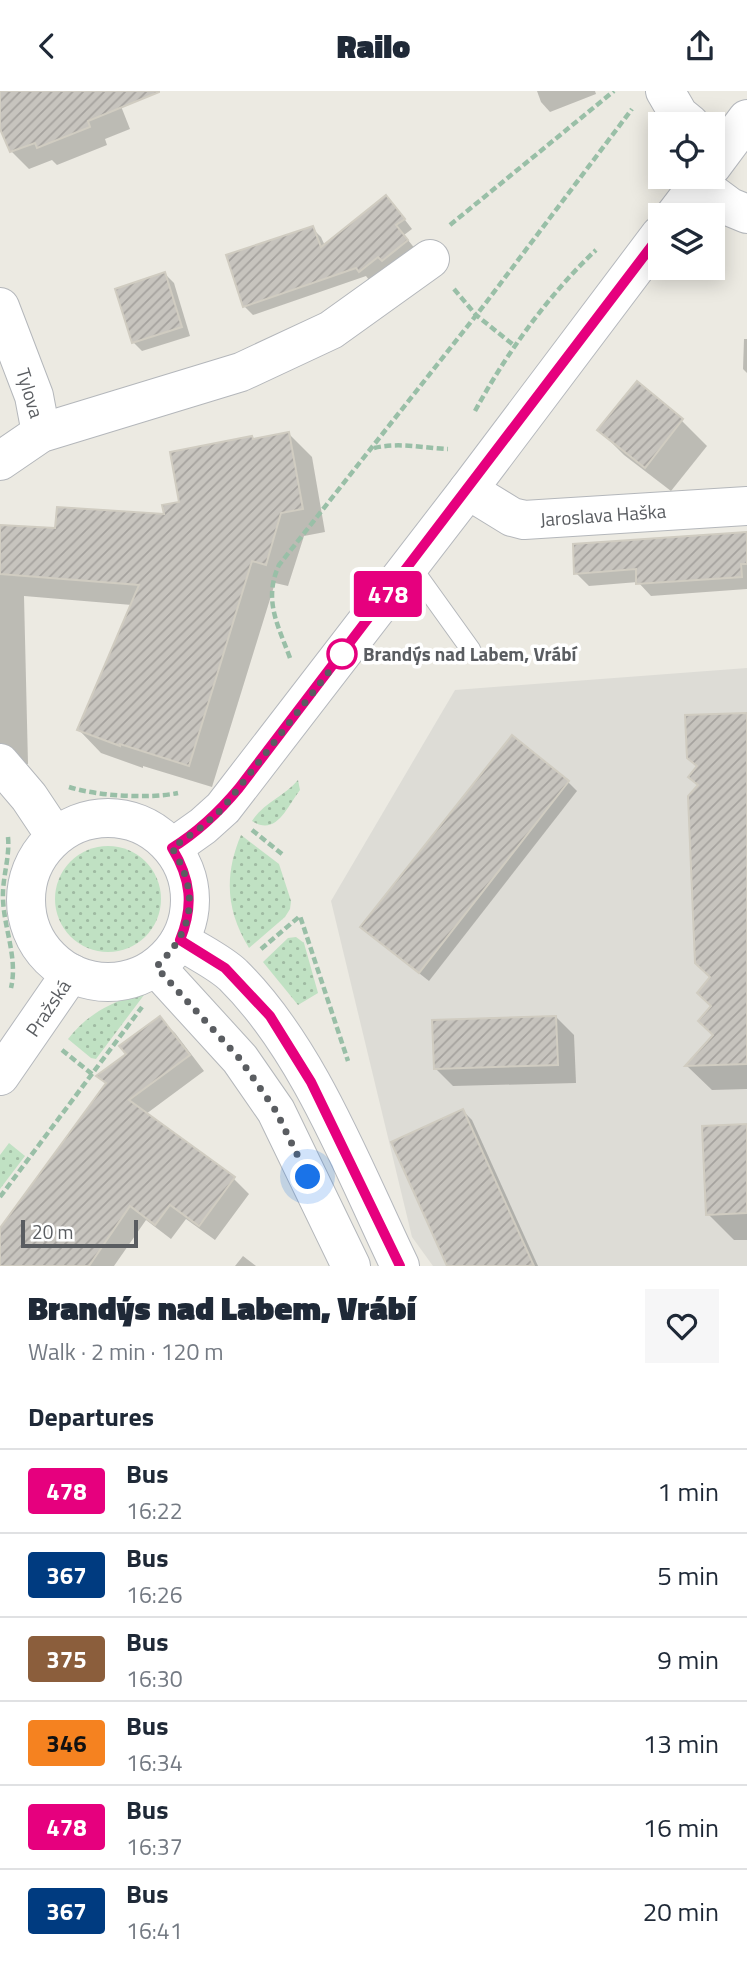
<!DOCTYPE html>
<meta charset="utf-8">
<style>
:root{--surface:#fff;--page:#f6f6f7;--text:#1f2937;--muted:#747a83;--line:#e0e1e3}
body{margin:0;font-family:"Titillium Web",sans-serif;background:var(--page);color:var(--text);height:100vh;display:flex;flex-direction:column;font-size:26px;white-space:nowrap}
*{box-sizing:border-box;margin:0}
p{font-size:23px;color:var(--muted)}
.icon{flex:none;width:38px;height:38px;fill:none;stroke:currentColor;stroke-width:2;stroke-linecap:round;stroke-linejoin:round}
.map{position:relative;height:1175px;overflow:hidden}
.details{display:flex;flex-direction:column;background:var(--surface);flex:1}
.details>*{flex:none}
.badge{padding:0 14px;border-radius:5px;font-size:24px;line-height:46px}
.buttons{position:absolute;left:648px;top:21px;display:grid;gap:14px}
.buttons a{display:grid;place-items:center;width:77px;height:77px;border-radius:0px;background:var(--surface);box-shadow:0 4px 18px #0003;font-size:35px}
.scale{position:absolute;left:21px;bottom:18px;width:117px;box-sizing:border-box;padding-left:7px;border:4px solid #5a5d61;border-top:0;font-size:19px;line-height:24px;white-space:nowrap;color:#5a5d61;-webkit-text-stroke:5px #fff;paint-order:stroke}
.you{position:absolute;width:35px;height:35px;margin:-18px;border:5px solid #fff;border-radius:50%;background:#1a73e8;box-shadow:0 0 0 10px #1a73e833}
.map>.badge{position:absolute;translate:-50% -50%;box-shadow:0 0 0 4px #fff}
h2{padding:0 28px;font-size:26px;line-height:63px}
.round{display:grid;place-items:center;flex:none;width:74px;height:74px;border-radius:0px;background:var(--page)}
.head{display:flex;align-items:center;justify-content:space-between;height:119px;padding:0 28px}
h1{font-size:33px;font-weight:800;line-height:52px}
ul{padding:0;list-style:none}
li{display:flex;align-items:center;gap:21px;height:84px;padding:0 28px;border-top:2px solid var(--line)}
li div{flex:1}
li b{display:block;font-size:26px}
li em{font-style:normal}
li .badge{min-width:77px;font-weight:700;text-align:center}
header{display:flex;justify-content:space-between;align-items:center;height:91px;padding:0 28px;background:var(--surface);font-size:32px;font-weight:800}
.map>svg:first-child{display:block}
.industrial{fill:#dddcd6}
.grass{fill:url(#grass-dots)}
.shadow{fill:#0003}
.building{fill:url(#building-hatch);stroke:#d0ccc1;stroke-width:2}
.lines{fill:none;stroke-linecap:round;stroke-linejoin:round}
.lane-casing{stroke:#b4b7bb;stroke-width:21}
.street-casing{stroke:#b4b7bb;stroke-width:40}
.secondary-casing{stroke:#b5b8bd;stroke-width:40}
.path{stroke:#99bfa7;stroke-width:4.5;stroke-dasharray:7 3.5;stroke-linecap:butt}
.lane{stroke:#fff;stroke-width:19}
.street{stroke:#fff;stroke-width:38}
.secondary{stroke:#fff;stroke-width:38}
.line-casing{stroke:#fff;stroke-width:16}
.line{stroke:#e6007e;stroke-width:10}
.walk{stroke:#5a5d61;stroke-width:7;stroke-dasharray:0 12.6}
.stop-dot{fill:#fff;stroke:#e6007e;stroke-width:3.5}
.labels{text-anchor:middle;stroke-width:7;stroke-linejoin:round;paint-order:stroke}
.street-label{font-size:19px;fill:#5a5d61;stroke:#fff}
.stop-label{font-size:19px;font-weight:bold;fill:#5a5d61;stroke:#fff;text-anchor:start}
</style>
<header><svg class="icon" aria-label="back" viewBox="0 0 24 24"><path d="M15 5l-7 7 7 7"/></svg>Railo<svg class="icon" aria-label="share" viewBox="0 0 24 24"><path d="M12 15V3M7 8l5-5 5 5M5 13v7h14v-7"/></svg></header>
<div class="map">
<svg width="747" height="1175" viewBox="0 0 747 1175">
<defs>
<pattern id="grass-dots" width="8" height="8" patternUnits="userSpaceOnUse" patternTransform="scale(1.75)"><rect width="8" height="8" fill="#c0e1c3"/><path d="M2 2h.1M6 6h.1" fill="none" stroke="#9fbaa2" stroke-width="1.8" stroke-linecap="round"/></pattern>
<pattern id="building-hatch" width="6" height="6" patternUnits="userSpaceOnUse" patternTransform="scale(1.75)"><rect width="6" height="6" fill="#c7c4be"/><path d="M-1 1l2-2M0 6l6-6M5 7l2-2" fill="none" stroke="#a5a29e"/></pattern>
</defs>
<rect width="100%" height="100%" fill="#eceae2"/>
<path class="industrial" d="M747,577V1175H433L412,1146L331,810L455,599Z"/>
<g class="grass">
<path d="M298,689L300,699C287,716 276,746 252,730C263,712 285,705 298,689Z"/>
<path d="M241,744L279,773L291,810L290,818L285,826L249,857C226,820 224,784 241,744Z"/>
<circle cx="108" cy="808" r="53"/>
<path d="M296,846L304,852L318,902L298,914L263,871L288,847Z"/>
<path d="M134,904H144L96,968L91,967L68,948C86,925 106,914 134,904Z"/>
<path d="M9,1052L25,1065L0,1098V1064Z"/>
</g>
<g class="shadow">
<path d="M0,0H115L130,38L105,48L107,54L57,74L52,69L29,78L11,60L0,34Z"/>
<path d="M537,0H595L596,3L550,21L541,11Z"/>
<path d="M395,116L412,138L404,144L416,159L392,178L388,174L369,189L366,185L253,224L244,215L312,137L321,146L325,155Z"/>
<path d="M165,183L174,192L190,245L142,260L133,251Z"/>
<path d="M744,248H747V282L743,278Z"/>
<path d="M637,293L682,330L707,355L671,400L624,364L599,339Z"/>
<path d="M289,343L312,366L325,441L304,445L288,495L275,492L212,696L143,675V677L101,662L79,639L132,514L24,505L28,673H19L0,654V435L57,439L166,425L254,350Z"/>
<path d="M747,443V498L651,505L638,491L589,495L576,482Z"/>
<path d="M747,624V998L712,999L687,975L714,945L712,887Z"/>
<path d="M568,691L577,700L429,890L372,845Z"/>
<path d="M556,926L574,944L576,992L453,995L435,977Z"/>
<path d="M159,927L175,942L204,980L146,1023L234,1088L249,1103L215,1149L186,1128L171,1148L146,1129L114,1175H0V1140L107,993L99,985L129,963Z"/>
<path d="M463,1020L472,1029L538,1175H449Z"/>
<path d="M747,1035V1149H734L708,1123Z"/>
<path d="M243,1165L256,1175H235Z"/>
</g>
<g class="building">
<path d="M0,0H159V1L88,30L90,36L37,57L35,52L10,61L0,38Z"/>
<path d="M386,104L405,128L396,134L408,149L382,170L378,166L359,181L356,177L243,216L226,164L313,135L321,156Z"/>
<path d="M165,181L182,236L132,252L115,198Z"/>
<path d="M637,290L683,328L645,377L597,339Z"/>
<path d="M289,341L303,418L281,422L266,474L252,470L189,675L120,653V655L77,639L139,494L0,483V434L55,437L57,416L164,423L162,414L179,411L170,361L252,345L253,348Z"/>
<path d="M747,441V473H741L742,486L636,493V478L574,483L573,453Z"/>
<path d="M747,622V973L685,975L713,944L698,930L711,915L697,902L710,886L695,872L688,705L698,694L688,686L697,675L687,667L685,624Z"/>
<path d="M512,644L569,690L419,882L360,836Z"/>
<path d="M160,925L190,964L129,1009L235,1086L199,1135L170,1114L155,1134L130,1115L89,1175H0V1137L106,992L96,985L126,963L119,955Z"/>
<path d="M556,925L558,974L434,978L432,929Z"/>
<path d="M463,1018L534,1175H447L391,1051Z"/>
<path d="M747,1033V1122L706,1124L702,1035Z"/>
</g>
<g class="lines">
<g class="lane-casing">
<path id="lane" d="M410,474L471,559"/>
</g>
<g class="street-casing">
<g id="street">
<path d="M665,0L679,24L690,33"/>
<path d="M699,93L730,116L747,123"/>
<path d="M0,216L34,305L41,342"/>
<path d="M0,370L41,342L241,281L331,239L430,168"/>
<path d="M468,399L512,426L524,429L747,415"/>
<path d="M0,672L29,706L55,745"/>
<path d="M156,876L240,968L276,1020L351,1175"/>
</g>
</g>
<g class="secondary-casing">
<g id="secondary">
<path d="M712,75L747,28"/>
<path d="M675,124L704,86"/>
<circle cx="108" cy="809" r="82"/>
<path d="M172,757L203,735L223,717L468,399L660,144"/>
<path d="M180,849C197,861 218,870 233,884C309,959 354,1080 400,1175"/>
<path d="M0,985L71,882"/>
</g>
</g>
<g class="path">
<path d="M450,134L614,0"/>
<path d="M454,198L476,224L516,256"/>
<path d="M475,320C506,263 549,203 596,159"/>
<path d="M374,357C399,351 423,357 448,358"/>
<path d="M290,567C278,534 263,509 279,474L485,213L632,18"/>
<path d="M69,696C97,705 149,708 178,702"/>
<path d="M252,739L282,763"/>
<path d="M8,746C10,767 2,787 3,808C4,838 18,867 11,897"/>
<path d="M261,858L300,825L348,970"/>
<path d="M62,959L92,983"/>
<path d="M0,1106L142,916"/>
</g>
<use href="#lane" class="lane"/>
<use href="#street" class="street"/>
<use href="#secondary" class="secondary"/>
</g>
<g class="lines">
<g class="line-casing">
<path id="line" d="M400,1175L311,991L270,925L225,877L180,849C194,815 191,788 172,757C198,741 219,721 239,697L660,144"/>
</g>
<use href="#line" class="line"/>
<path class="walk" d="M308,1086L276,1020L240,968L156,876C194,840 200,802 172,757L203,735L223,717L349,555L342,563"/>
</g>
<circle class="stop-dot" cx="342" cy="563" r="14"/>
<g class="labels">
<g class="street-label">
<text transform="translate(30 302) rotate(73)" y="7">Tylova</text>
<text transform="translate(603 424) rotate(-4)" y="7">Jaroslava Haška</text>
<text transform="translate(48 917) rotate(-56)" y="7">Pražská</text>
</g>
<g class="stop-label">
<text x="363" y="570">Brandýs nad Labem, Vrábí</text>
</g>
</g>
</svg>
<div class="buttons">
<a><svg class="icon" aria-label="locate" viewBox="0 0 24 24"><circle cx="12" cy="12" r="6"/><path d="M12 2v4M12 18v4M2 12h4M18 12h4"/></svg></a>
<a><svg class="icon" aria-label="layers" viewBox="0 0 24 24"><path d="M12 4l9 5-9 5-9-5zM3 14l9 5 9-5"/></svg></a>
</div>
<div class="scale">20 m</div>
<div class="you" style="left:308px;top:1086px"></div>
<b class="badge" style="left:388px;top:503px;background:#e6007e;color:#fff">478</b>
</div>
<section class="details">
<div class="head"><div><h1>Brandýs nad Labem, Vrábí</h1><p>Walk · 2 min · 120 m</p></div><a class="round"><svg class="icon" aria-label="heart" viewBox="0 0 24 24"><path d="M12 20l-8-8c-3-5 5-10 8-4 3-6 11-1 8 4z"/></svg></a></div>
<h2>Departures</h2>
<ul>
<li><span class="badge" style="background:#e6007e;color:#fff">478</span><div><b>Bus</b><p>16:22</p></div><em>1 min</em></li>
<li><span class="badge" style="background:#003b80;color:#fff">367</span><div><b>Bus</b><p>16:26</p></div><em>5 min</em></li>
<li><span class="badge" style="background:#8b5e3c;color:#fff">375</span><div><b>Bus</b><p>16:30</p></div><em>9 min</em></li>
<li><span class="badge" style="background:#f58220;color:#111">346</span><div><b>Bus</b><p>16:34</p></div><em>13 min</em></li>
<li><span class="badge" style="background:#e6007e;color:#fff">478</span><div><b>Bus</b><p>16:37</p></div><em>16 min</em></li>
<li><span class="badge" style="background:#003b80;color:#fff">367</span><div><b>Bus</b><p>16:41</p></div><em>20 min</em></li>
</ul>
</section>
